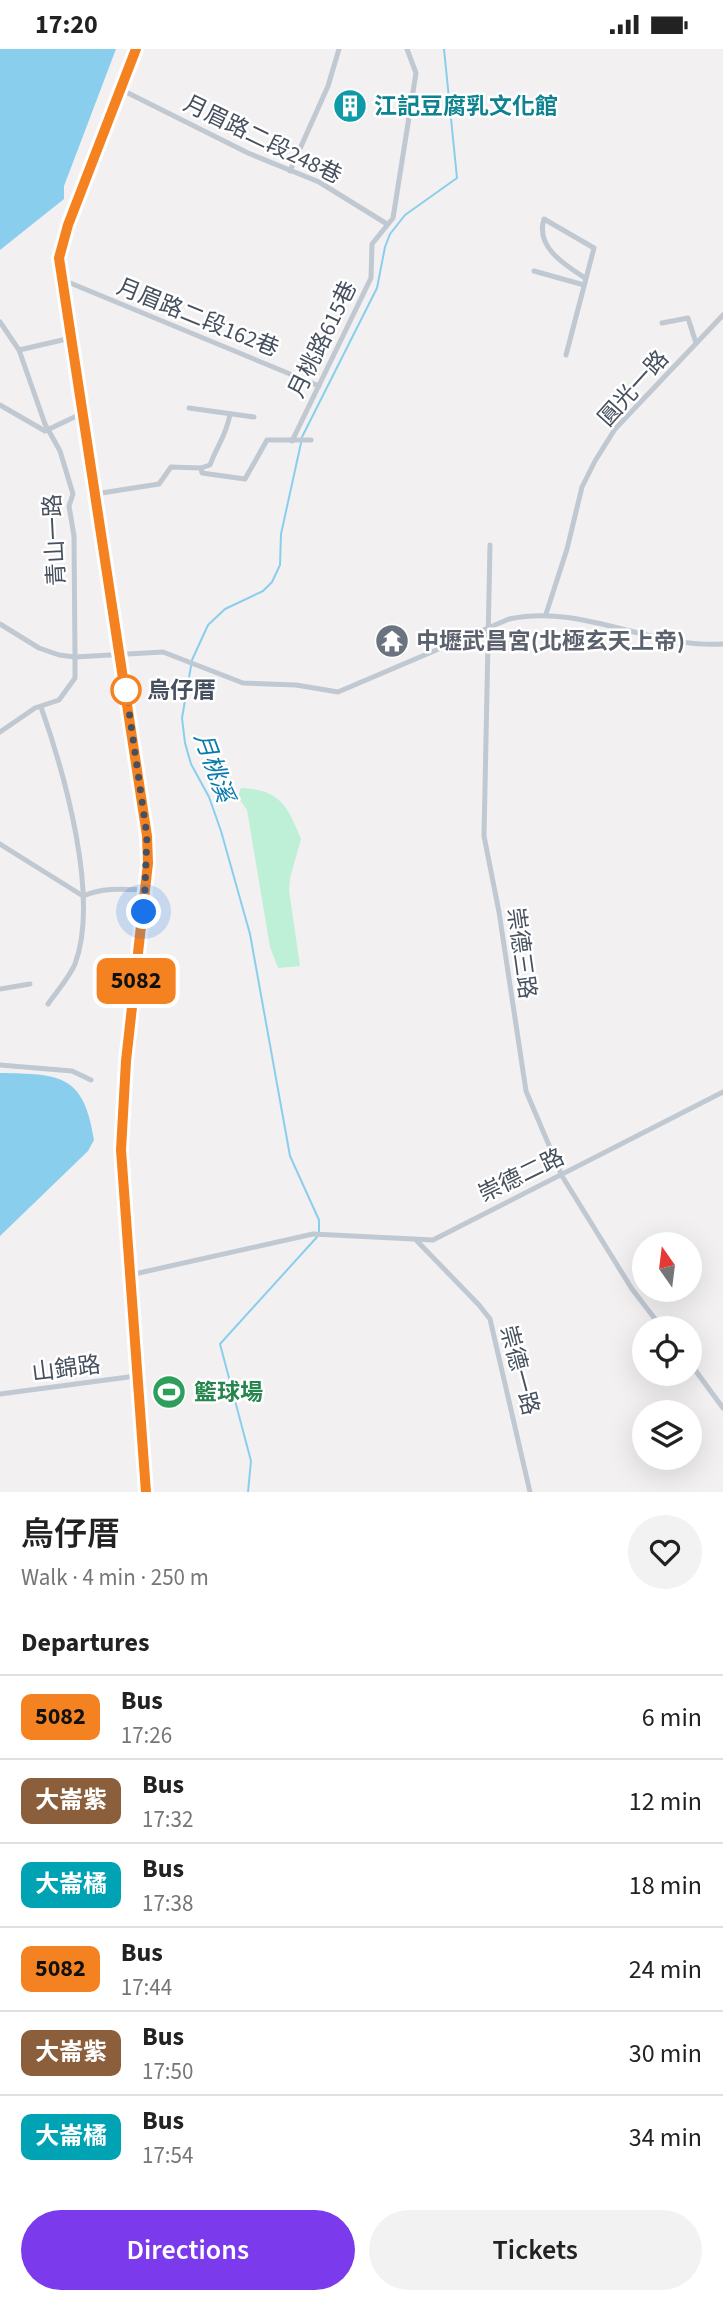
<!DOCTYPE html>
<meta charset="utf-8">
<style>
:root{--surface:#fff;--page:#f2f2f2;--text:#222;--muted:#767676;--line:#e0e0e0;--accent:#7c3aed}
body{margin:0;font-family:"Source Sans 3","Noto Sans TC",sans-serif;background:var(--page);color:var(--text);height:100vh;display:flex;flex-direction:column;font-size:26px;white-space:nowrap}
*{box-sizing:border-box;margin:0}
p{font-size:23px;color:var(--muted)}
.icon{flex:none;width:38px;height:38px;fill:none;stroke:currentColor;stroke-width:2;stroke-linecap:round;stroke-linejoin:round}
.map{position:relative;height:1443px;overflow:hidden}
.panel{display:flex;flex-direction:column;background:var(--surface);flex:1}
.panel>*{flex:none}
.badge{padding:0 14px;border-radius:10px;font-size:24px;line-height:46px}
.needle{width:46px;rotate:346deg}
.controls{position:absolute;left:632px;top:1183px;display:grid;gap:14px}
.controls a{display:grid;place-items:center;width:70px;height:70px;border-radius:50%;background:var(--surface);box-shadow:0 7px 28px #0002;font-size:35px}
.you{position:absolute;width:35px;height:35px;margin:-18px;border:5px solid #fff;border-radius:50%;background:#1a73e8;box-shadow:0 0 0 10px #1a73e833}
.map>.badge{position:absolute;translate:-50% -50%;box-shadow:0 0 0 4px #fff}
h2{padding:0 21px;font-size:26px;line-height:63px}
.round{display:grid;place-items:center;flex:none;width:74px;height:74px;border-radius:37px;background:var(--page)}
.headline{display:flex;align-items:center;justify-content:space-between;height:119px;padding:0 21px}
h1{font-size:33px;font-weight:600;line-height:52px}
.primary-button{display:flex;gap:14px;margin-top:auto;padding:14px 21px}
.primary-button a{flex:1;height:80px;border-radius:42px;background:var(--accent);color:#fff;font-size:28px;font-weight:600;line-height:80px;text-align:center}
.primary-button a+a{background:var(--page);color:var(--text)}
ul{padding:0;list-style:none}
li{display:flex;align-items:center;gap:21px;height:84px;padding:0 21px;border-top:2px solid var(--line)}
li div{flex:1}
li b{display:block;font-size:26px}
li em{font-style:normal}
li .badge{min-width:77px;font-weight:700;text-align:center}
.status{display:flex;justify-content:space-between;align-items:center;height:49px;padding:0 35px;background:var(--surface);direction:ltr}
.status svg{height:19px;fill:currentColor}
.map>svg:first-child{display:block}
.green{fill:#bef0d7}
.water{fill:#8aceee}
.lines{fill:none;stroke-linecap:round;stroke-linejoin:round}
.stream{stroke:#8aceee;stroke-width:2}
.minor{stroke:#c0c8d2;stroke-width:5}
.tertiary{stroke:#c0c8d2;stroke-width:7}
.line-casing{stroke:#fff;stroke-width:16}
.line{stroke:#f58220;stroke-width:10}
.walk{stroke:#47505e;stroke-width:7;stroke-dasharray:0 12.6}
.stop-dot{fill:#fff;stroke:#f58220;stroke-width:3.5}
.labels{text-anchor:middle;stroke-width:5;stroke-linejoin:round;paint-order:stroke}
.culture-label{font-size:23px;font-weight:bold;fill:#0d838f;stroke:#fff;text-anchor:start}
.street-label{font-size:23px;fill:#47505e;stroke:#fff}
.worship-label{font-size:23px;font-weight:bold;fill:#5b616d;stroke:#fff;text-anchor:start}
.stop-label{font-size:23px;font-weight:bold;fill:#47505e;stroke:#fff;text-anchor:start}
.leisure-label{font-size:23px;font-weight:bold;fill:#27864d;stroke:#fff;text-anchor:start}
.water-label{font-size:24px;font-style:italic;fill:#097aae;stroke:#fff}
</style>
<div class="status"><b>17:20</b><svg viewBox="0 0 49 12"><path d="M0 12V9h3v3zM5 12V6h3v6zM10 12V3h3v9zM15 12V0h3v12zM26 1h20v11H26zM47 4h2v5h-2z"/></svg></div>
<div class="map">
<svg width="723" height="1443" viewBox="0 0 723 1443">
<rect width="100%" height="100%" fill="#f2f0f0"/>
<g class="green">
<path d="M241,739C280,741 287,756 301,790L290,829L289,841L300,917L278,919L270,898L247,761L238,748Z"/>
<path d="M175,1326L182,1355L164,1360L156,1330Z"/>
</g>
<g class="water">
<path d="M0,0H116L64,137V150L0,201Z"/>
<path d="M0,1024C60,1025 84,1025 94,1091L88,1102L0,1187Z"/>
</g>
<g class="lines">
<g class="stream">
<path d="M302,388L377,239L385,198L390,185L405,166L457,129L444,0"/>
<path d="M192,611L208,576L225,560L263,542L272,533L280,516L281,485L301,394"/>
<path d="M191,617L182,669L185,694L191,715L209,748L221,782L250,885L290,1107L319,1171V1183"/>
<path d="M248,1443L251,1412L220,1295L317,1188"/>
</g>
<g class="minor">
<path d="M122,41L248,104L319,133L387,175"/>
<path d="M290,122L328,37L339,0"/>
<path d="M534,222L584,236"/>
<path d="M63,231L319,337"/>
<path d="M0,273L19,301L45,375L60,402L73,445L69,457L74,487L75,608V629L59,651L35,659L0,683"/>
<path d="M662,274L688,269L696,294"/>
<path d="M19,301L71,289"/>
<path d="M566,306L594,199L544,170C535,198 565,216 585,229"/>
<path d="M0,356L45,382L83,364"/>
<path d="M189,359L254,368"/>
<path d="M292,392L371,229L372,195L393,169L416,24L407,0"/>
<path d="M201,419L210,416C217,397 227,385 230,365"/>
<path d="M95,445L159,435L171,418L201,419L202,424L245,430L267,391H311"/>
<path d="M490,496L484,787L499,863L526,1042L562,1127L632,1240L662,1279"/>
<path d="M546,565L567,500L582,438L595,412L615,380L723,266"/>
<path d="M0,575L39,599L59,606L75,608L163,603L243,634L296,636L338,643L509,570C581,554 651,600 723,595"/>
<path d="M41,658C64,723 100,848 75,915C69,929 57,942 48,955"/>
<path d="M0,795L83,847C103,838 124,840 146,841"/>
<path d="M0,940L30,935"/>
<path d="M0,1016L72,1022L91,1031"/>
<path d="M417,1192L479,1256L490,1270L530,1443"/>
<path d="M130,1226L313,1185L433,1191L723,1043"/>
<path d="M690,1314L723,1359"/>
<path d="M0,1345L136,1327"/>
</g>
<path class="tertiary" d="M136,0L68,176L59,210L147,787L148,814L126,1012L121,1101L146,1443"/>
</g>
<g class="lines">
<g class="line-casing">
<path id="line" d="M136,0L68,176L59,209L147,787L148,814L126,1012L121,1101L146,1443"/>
</g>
<use href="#line" class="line"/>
<path class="walk" d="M126,641L147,787L144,863"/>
</g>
<defs>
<g id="building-disc" transform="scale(1.75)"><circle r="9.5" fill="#0f9aa8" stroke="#fff"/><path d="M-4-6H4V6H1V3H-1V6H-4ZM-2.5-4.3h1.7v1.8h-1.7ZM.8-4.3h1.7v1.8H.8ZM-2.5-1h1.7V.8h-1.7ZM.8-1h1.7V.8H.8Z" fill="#fff"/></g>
<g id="temple-disc" transform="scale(1.75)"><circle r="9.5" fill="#6b7280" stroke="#fff"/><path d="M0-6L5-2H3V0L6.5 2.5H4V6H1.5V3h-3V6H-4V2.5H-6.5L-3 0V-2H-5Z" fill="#fff"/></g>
<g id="stadium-disc" transform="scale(1.75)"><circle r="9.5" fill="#2e9e5b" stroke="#fff"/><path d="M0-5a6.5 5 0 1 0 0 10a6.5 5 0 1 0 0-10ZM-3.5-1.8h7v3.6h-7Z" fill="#fff"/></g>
</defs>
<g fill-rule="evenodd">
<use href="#building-disc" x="350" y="57"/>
<use href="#temple-disc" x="392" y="592"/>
<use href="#stadium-disc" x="169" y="1343"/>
</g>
<circle class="stop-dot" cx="126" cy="641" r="14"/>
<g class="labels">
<g class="culture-label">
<text x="374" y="65">江記豆腐乳文化館</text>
</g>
<g class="street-label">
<text transform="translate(263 90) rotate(26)" y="8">月眉路二段248巷</text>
<text transform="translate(198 268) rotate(22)" y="8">月眉路二段162巷</text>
<text transform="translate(322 290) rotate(-64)" y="8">月桃路615巷</text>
<text transform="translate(633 339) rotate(-48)" y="8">圓光一路</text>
<text transform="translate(54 491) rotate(-93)" y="8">青山一路</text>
<text transform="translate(522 904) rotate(82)" y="8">崇德三路</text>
<text transform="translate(521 1126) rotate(-26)" y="8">崇德二路</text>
<text transform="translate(66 1319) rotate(-7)" y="8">山錦路</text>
<text transform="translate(520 1321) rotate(75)" y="8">崇德一路</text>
</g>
<g class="worship-label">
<text x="416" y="600">中壢武昌宮(北極玄天上帝)</text>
</g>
<g class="stop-label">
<text x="147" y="649">烏仔厝</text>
</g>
<g class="leisure-label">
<text x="194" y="1351">籃球場</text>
</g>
<g class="water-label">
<text transform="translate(214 718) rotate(70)" y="8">月桃溪</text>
</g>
</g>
</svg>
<div class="controls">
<a><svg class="needle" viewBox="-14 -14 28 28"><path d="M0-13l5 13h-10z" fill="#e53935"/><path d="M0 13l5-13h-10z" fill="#767676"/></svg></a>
<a><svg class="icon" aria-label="locate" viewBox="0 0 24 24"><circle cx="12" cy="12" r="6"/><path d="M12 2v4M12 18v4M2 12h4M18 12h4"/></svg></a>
<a><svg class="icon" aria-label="layers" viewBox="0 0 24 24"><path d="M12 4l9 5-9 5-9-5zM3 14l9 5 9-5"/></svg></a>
</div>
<div class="you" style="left:144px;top:863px"></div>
<b class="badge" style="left:136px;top:932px;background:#f58220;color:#111">5082</b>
</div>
<section class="panel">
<div class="headline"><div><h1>烏仔厝</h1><p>Walk · 4 min · 250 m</p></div><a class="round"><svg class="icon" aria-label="heart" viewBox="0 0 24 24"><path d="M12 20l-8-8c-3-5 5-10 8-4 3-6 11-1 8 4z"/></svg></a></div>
<h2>Departures</h2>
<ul>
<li><span class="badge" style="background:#f58220;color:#111">5082</span><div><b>Bus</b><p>17:26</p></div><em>6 min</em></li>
<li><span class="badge" style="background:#8b5e3c;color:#fff">大崙紫</span><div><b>Bus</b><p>17:32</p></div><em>12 min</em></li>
<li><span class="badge" style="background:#00a3b4;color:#fff">大崙橘</span><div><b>Bus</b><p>17:38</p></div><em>18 min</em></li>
<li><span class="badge" style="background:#f58220;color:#111">5082</span><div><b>Bus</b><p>17:44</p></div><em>24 min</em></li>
<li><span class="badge" style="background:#8b5e3c;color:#fff">大崙紫</span><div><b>Bus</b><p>17:50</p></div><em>30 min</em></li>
<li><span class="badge" style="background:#00a3b4;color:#fff">大崙橘</span><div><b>Bus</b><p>17:54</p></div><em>34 min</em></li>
</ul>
<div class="primary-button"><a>Directions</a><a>Tickets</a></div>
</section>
